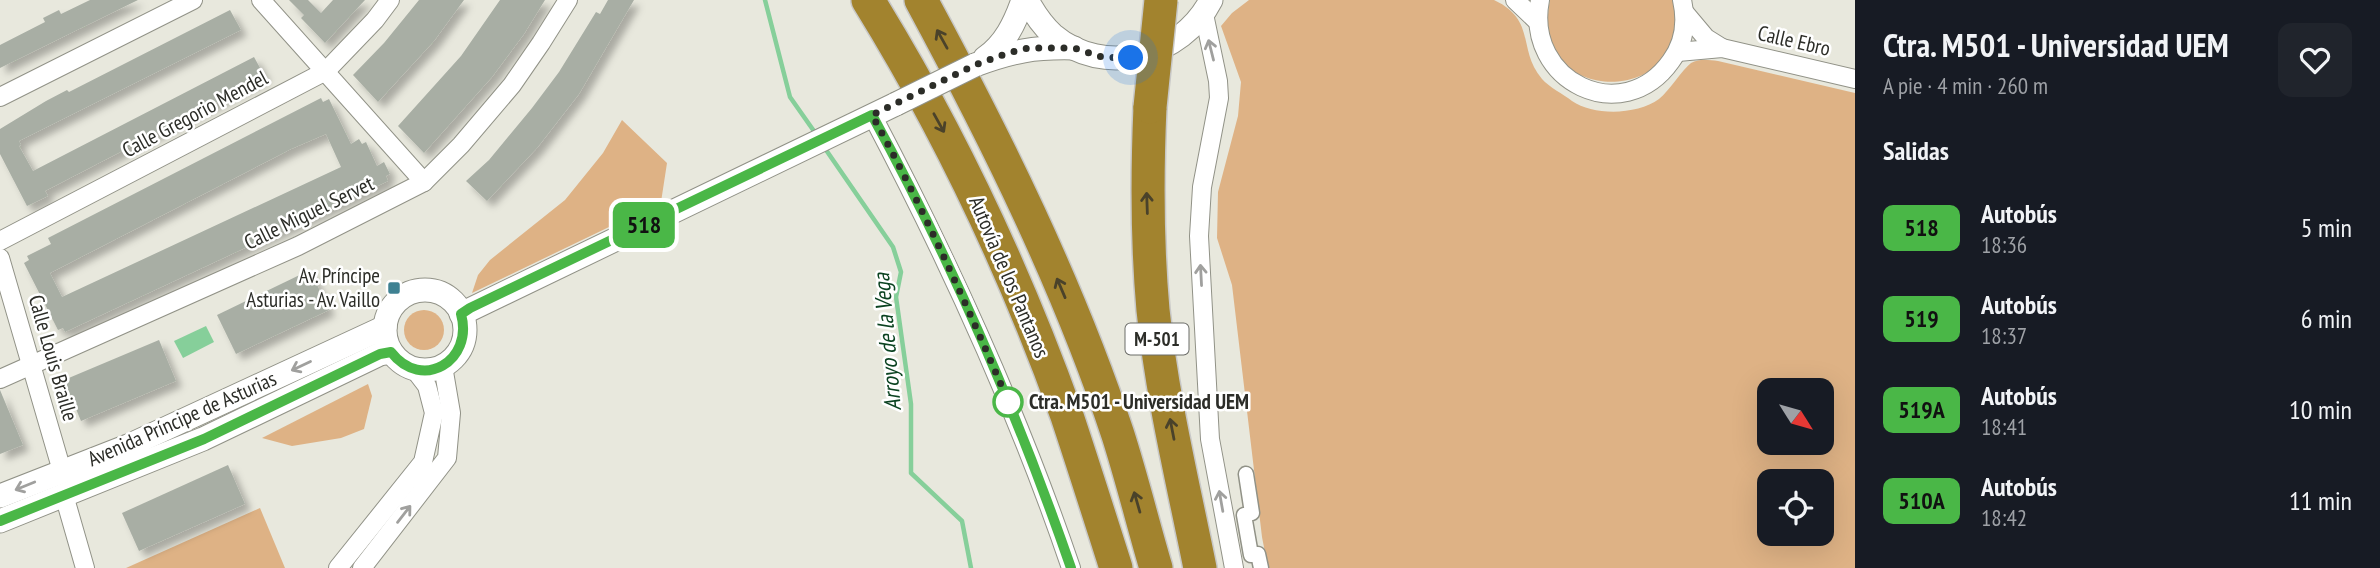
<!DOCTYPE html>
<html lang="es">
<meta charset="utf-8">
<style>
:root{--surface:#171b24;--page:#20242c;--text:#f1f3f6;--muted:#9ea1a6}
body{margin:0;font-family:"PT Sans Narrow",sans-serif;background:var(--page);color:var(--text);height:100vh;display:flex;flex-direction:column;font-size:26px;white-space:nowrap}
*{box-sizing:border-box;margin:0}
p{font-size:23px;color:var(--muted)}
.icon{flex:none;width:38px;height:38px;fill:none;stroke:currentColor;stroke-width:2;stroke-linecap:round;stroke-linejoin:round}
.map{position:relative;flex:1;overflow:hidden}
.details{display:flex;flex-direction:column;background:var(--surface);width:525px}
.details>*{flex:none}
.badge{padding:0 14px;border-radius:10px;font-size:24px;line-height:46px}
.needle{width:46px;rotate:127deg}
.controls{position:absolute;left:1757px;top:378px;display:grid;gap:14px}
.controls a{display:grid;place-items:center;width:77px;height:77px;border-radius:14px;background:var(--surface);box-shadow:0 7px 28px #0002;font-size:35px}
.you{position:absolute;width:35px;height:35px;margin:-18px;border:5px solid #fff;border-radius:50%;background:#1a73e8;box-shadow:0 0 0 10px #1a73e833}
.map>.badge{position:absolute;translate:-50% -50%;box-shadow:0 0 0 4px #fff}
h2{padding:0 28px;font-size:26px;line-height:63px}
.round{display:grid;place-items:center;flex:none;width:74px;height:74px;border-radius:14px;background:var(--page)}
.headline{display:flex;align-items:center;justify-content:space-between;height:119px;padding:0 28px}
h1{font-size:33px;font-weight:600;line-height:52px}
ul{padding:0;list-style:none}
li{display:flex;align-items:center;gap:21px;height:91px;padding:0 28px}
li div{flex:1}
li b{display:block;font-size:26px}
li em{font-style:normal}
li .badge{min-width:77px;font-weight:700;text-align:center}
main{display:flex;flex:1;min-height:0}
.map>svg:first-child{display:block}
.green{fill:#deb285;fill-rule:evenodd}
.water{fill:#86cf9a}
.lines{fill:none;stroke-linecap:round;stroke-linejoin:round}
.stream{stroke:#86cf9a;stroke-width:4.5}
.building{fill:#a8aea4;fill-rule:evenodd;filter:url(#shadow)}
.pedestrian-casing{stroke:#919287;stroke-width:17}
.minor-casing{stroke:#919287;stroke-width:20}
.tertiary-casing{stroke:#919287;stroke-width:25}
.motorway-casing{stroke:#c8c8c7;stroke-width:36}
.pedestrian{stroke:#fff;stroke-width:14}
.minor{stroke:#fff;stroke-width:18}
.tertiary{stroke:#fff;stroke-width:23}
.motorway{stroke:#a2832e;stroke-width:33}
.tertiary-bridge-casing{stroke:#919287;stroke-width:25;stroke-linecap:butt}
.motorway-bridge-casing{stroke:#c8c8c7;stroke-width:36;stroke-linecap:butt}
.tertiary-bridge{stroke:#fff;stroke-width:23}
.motorway-bridge{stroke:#a2832e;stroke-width:33}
.oneway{stroke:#4a422a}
.oneway2{stroke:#a0a09e}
.line-casing{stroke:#fff;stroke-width:16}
.line{stroke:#4ab747;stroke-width:10}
.walk{stroke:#2c2d28;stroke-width:7;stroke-dasharray:0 12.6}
.poi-dot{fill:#3e8192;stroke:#fff;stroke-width:2.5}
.stop-dot{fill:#fff;stroke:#4ab747;stroke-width:3.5}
.labels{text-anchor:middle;stroke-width:5;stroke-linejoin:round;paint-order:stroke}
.shield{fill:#fff;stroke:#6b6c68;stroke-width:2}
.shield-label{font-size:19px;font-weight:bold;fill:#2c2d28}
.street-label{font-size:21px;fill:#2c2d28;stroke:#fff}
.poi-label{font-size:21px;fill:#2c2d28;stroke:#fff;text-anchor:end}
.stop-label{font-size:21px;font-weight:bold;fill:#2c2d28;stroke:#fff;text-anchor:start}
.water-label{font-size:23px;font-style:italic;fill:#0b4321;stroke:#fff}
</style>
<main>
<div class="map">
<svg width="1855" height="568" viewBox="0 0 1855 568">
<defs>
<filter id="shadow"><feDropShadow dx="6" dy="6" stdDeviation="3.5" flood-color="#0004"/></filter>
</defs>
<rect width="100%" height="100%" fill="#e8e8dd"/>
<g class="green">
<path d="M1249,0H1494C1537,20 1517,50 1542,79C1549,87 1563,94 1572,101C1594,116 1637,115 1659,99C1670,90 1682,70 1691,63C1700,58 1709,60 1718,61L1855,93V568H1268L1262,537L1232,285L1217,238L1218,192L1238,116L1241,82L1221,26L1232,13ZM1769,390H1822V443H1769ZM1769,481H1822V534H1769Z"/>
<path d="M1550,0H1674C1700,105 1527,113 1550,0Z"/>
<path d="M622,120L667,163L661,202L472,293L478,275L490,260L565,200L603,153Z"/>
<circle cx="424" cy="330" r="20"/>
<path d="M368,384L372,396L364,429L341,438L292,446L262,438Z"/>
<path d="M260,508L285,568H126Z"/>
</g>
<path class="water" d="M206,326L214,342L183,358L174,341Z"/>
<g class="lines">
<g class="stream">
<path d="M765,0L790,97L816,134"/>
<path d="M824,147L893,247L901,272L896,297L911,404V473L962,521L971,568"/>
</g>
</g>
<g class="building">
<path d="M90,0H138L0,68V45L45,22L43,18L59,10L61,14Z"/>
<path d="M289,0H308L321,13L333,0H365L325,43L301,18L304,15Z"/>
<path d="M419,0H464L434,41L378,102L353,75L384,43Z"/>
<path d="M500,0H545L524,34L492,77L424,153L398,126L461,56Z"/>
<path d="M608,0H634L579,94L537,148L487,201L466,181L489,160L532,108L559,72L596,12L600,14Z"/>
<path d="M230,10L241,30L19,141L21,145L19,146L33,171L254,57L265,77L45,191L48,196L27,206L0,154V129L46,101L67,90L69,92Z"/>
<path d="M321,98L323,102L329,99L351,144L359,139L362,144L366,142L377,166L384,162L390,174L386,176L388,181L65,332L63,328L58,330L24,263L29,260L27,256L51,244L48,238ZM326,134L341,167L62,297L50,273L291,149Z"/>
<path d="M310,270L329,310L236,354L217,315Z"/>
<path d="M159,340L176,381L81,421L64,380Z"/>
<path d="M0,390L23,445L0,454Z"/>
<path d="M228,465L245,504L139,551L122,513Z"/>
</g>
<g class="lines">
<g class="pedestrian-casing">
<path id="pedestrian" d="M1246,474L1252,513L1244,515L1251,555L1258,554L1261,568"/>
</g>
<g class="minor-casing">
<g id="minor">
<path d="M261,0L424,182"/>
<path d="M1515,0L1538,22"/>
<path d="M1540,0C1524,82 1623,129 1671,61C1685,42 1687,22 1682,0"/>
<path d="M1685,13L1706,38L1722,48"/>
<path d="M1204,14L1218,81L1219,98L1202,187L1199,236L1210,439L1234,568"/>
<path d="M1678,52L1722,48L1855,79"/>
<path d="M0,97L193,0"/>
<path d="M872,115C949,261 1018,412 1071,568"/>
<path d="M0,241L326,71L375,20L390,0"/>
<path d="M0,258L62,471"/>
<path d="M0,379L298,246L424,182L461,145L512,85L541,43L568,0"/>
<path d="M64,495L85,568"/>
<path d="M338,568L423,462L434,413L427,386L414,369"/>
<path d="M362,568L447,458L451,413L443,366"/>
</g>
</g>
<g class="tertiary-casing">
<g id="tertiary">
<path d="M1027,0C1034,13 1042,25 1053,35C1104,78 1182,57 1211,0"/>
<path d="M985,58C1005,44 1015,23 1023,0"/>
<path d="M975,65C1013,51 1034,47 1074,48"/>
<circle cx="425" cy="330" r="40"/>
<path d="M461,314L896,104"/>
<path d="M0,496L128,446L385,327"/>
<path d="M0,521L203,439L380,354L391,352"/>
</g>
</g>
<g class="motorway-casing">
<g id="motorway">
<path d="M868,0C949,131 1015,271 1067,416C1084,467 1100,518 1116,568"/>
<path d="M921,0C996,139 1068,284 1118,435C1132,479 1143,524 1156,568"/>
<path d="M1150,107C1147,175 1147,243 1153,310C1162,397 1183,483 1200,568"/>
</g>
</g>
<use href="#pedestrian" class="pedestrian"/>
<use href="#minor" class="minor"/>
<use href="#tertiary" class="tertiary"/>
<use href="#motorway" class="motorway"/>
<g class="tertiary-bridge-casing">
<path id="tertiary-bridge" d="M896,104L975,65"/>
</g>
<g class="motorway-bridge-casing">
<path id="motorway-bridge" d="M1150,107L1161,0"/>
</g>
<use href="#tertiary-bridge" class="tertiary-bridge"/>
<use href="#motorway-bridge" class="motorway-bridge"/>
</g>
<defs><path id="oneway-shaft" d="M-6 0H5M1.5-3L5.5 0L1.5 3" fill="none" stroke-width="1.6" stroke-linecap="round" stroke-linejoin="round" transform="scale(1.75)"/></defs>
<g class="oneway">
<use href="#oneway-shaft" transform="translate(942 39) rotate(-119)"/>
<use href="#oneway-shaft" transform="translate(939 123) rotate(61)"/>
<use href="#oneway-shaft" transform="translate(1147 203) rotate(-92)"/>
<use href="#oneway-shaft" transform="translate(1061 288) rotate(-113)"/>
<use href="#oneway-shaft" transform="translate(1172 429) rotate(-101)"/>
<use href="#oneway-shaft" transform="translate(1137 502) rotate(-106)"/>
</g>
<g class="oneway2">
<use href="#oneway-shaft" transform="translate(1211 50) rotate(-104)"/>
<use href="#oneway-shaft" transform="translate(1201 275) rotate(-93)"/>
<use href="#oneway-shaft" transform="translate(301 366) rotate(155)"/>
<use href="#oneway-shaft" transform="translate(25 486) rotate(158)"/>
<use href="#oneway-shaft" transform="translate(1221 501) rotate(-100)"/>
<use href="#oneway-shaft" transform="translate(404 514) rotate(-52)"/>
</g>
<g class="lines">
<g class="line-casing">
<path id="line" d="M0,521L204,439L380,354L391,352C422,392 474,361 461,314L470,308L872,115C951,260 1017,412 1071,568"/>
</g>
<use href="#line" class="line"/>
<path class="walk" d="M1008,402L1012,410C969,310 925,211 872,115L975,65L1008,53L1028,48H1074L1102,57L1131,58"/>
</g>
<rect class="poi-dot" x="387" y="281" width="14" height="14" rx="3.5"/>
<circle class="stop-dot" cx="1008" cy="402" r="14"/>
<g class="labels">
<rect class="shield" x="1125.5" y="323.5" width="63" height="31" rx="5"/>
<g class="shield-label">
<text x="1157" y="346">M-501</text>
</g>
<g class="street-label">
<text transform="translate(1794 41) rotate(13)" y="7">Calle Ebro</text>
<text transform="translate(195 114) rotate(-28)" y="7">Calle Gregorio Mendel</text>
<text transform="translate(309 213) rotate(-26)" y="7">Calle Miguel Servet</text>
<text transform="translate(1009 277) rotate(67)" y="7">Autovía de los Pantanos</text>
<text transform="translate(53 358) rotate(74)" y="7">Calle Louis Braille</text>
<text transform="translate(182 419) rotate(-24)" y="7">Avenida Príncipe de Asturias</text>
</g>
<g class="poi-label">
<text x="380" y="283">Av. Príncipe<tspan x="380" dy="24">Asturias - Av. Vaillo</tspan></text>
</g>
<g class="stop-label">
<text x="1029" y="409">Ctra. M501 - Universidad UEM</text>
</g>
<g class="water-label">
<text transform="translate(887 342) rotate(-95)" y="8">Arroyo de la Vega</text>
</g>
</g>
</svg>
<div class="controls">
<a><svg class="needle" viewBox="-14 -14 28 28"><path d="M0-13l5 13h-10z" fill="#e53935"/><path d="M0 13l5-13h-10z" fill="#9ea1a6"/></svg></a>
<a><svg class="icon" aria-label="locate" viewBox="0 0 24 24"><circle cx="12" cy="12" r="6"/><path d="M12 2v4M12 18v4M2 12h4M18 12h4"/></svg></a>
</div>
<div class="you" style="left:1131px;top:58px"></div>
<b class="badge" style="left:644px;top:225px;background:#4ab747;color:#111">518</b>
</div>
<section class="details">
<div class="headline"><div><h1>Ctra. M501 - Universidad UEM</h1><p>A pie · 4 min · 260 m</p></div><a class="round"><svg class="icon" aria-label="heart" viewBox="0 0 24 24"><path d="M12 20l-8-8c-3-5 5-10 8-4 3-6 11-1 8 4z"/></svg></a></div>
<h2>Salidas</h2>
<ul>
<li><span class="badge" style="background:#4ab747;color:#111">518</span><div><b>Autobús</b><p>18:36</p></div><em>5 min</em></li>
<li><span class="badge" style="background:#4ab747;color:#111">519</span><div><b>Autobús</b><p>18:37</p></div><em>6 min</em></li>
<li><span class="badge" style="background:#4ab747;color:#111">519A</span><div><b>Autobús</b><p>18:41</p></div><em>10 min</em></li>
<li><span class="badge" style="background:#4ab747;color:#111">510A</span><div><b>Autobús</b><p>18:42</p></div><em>11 min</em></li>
</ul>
</section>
</main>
